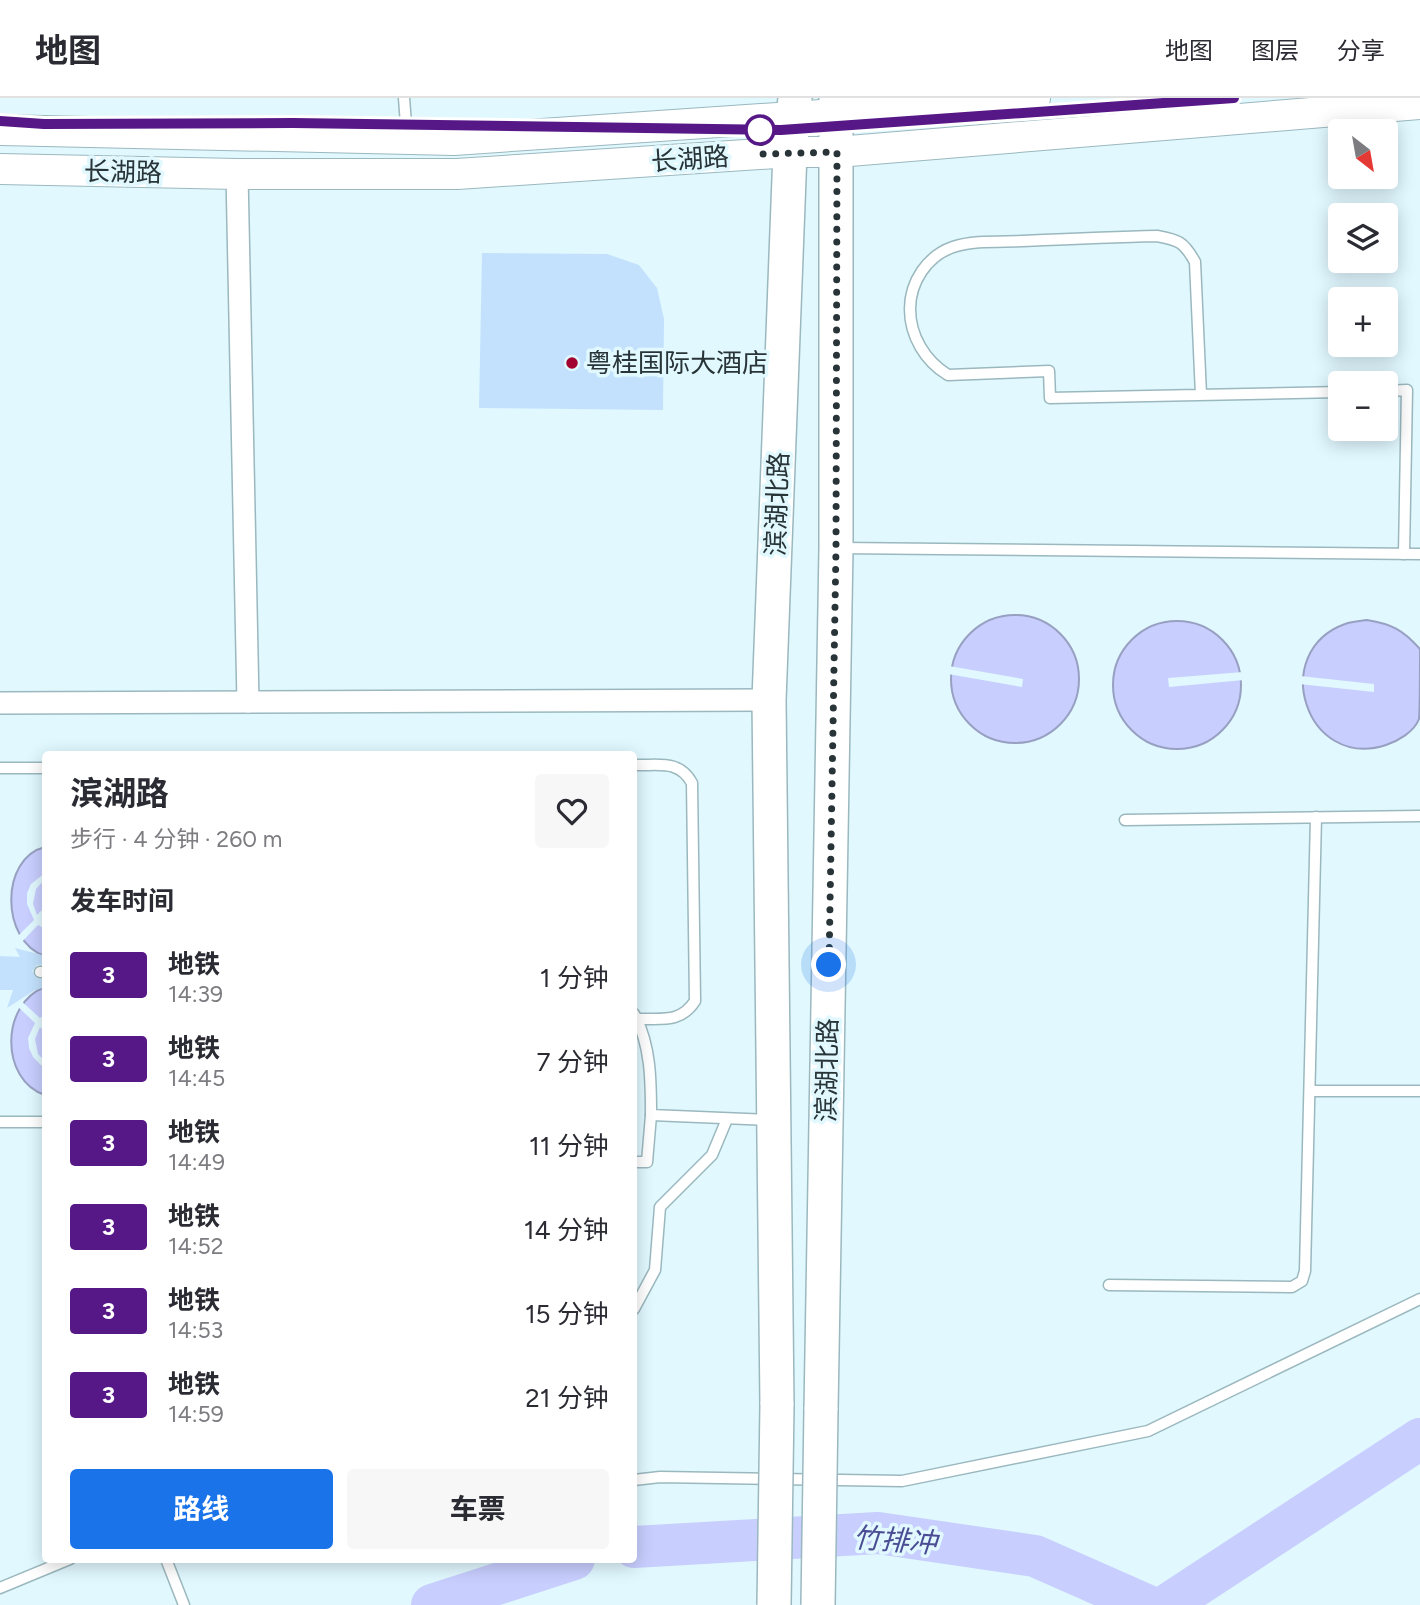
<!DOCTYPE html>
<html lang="zh">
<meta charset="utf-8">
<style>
:root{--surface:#fff;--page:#f7f7f7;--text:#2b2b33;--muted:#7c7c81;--line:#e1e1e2;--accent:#1a73e8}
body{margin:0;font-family:Figtree,"Noto Sans SC",sans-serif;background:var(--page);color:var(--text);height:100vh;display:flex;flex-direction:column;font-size:26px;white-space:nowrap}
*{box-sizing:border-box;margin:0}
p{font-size:23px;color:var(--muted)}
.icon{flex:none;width:38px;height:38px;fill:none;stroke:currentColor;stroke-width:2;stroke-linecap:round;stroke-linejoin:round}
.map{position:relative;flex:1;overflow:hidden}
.drawer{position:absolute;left:42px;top:653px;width:595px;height:812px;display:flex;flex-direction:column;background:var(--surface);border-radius:7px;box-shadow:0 4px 18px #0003}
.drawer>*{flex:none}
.badge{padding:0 14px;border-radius:5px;font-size:24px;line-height:46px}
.needle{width:46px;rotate:149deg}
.tools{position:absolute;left:1328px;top:21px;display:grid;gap:14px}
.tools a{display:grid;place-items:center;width:70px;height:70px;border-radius:7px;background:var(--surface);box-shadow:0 4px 18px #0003;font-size:35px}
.you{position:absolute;width:35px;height:35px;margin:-18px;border:5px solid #fff;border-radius:50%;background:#1a73e8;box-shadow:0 0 0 10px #1a73e833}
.map>.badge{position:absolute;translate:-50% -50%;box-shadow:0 0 0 4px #fff}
h2{padding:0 28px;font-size:26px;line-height:63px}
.round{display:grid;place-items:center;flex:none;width:74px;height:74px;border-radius:7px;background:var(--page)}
.overview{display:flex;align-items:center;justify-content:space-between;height:119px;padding:0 28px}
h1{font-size:33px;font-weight:700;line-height:52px}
.action{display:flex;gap:14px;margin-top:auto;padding:14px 28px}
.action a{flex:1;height:80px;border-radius:7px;background:var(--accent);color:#fff;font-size:28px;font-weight:700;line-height:80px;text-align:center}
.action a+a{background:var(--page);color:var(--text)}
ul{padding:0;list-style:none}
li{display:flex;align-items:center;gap:21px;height:84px;padding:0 28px}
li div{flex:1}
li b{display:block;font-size:26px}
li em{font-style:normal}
li .badge{min-width:77px;font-weight:700;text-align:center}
header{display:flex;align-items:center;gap:42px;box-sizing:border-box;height:98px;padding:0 35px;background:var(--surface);border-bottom:2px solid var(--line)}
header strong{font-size:33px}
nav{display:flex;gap:38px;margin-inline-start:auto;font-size:24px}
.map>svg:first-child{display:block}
.water{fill:#c8cefe;stroke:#98a0c2;stroke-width:2}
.pier{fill:#e0f8fe}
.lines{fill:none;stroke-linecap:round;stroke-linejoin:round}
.river{stroke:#c8cefe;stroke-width:42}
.building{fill:#c3e1fd}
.lane-casing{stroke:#9bb8bf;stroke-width:13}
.street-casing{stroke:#9bb8bf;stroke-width:24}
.secondary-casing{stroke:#9bb8bf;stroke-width:32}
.primary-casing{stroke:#9bb8bf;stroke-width:36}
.lane{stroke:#fff;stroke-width:10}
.street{stroke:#fff;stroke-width:21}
.secondary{stroke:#fff;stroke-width:30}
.primary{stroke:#fff;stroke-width:33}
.primary-bridge-casing{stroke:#9bb8bf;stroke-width:36;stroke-linecap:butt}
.primary-bridge{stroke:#fff;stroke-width:33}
.line-casing{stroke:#fff;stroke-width:16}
.line{stroke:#571887;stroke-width:10}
.walk{stroke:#283437;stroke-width:7;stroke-dasharray:0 12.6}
.stop-dot{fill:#fff;stroke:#571887;stroke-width:3.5}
.poi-dot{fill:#a20330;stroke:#e0f8fe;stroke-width:2.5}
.labels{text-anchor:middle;stroke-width:7;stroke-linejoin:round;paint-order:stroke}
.street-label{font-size:26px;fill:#283437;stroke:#e0f8fe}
.poi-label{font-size:26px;fill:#283437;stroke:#e0f8fe;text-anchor:start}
.water-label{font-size:28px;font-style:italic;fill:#4a4c94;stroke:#e0f8fe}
</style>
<header>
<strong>地图</strong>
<nav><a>地图</a><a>图层</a><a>分享</a></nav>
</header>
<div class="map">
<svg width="1420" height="1507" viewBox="0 0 1420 1507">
<rect width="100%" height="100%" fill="#e0f8fe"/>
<g class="water">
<circle cx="1015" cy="581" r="64"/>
<path d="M1367,522C1392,526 1403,532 1420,551C1420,566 1420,610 1419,621C1414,634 1398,643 1386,647C1306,673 1268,554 1345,526C1352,523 1360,523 1367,522Z"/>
<circle cx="1177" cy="587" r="64"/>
<path d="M45,749V858C0,843 0,760 45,749Z"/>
<path d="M45,889V997C0,982 0,906 45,889Z"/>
</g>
<g class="pier">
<path d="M949,568L1023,581L1022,589L948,576Z"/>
<path d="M1243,574L1244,582L1169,589L1168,580Z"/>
<path d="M1300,578L1374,586V594L1299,586Z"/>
<path d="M45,775V781L36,791L33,806L37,817L45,809V818L42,822L45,824V831L38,827L18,848L13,843L34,822L27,806V795L31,786Z"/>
<path d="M18,900L40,920L45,916V935L40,929L35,941L38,956L45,963V971L33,959L29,950L28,940L35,925L14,905Z"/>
</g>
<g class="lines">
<g class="river">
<path d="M634,1449L878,1435L1035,1458L1146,1507"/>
<path d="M432,1507L574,1461"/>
<path d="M1167,1507L1420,1341"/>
</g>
</g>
<g class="building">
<path d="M482,155L607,156L639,167L657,190L664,221L663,312L479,310Z"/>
<path d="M15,850L46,858V866L37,867L32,873L36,880L46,882V889L35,892L7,910L13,892H0V858L20,859Z"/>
</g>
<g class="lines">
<g class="lane-casing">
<g id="lane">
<path d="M404,0L407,39"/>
<path d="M1386,293L1407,292L1404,456"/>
<path d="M1201,297L1195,164C1184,144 1179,142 1157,138C1112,139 1067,141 1023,143C1001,144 974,142 953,149C927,158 910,184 910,211C910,238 925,263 948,277L1049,273L1050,300L1340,294"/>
<path d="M839,450L1420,456"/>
<path d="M634,667C658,668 679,661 692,685L695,903C680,926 661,920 636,921"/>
<path d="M0,670H46"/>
<path d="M1125,722L1420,718"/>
<path d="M40,874H46"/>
<path d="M634,916C651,946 651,984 651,1017L771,1022"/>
<path d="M1310,993H1420"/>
<path d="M0,1024H46"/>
<path d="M634,1064H647L651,1017"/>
<path d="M1109,1187L1292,1189L1302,1183L1305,1173L1316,719"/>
<path d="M634,1211L655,1172L660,1109L712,1057L727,1021"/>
<path d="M634,1382L660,1379L902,1383L1148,1333L1420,1201"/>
<path d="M166,1461L184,1507"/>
<path d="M0,1490L70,1461"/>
</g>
</g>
<g class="street-casing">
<g id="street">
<path d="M237,76L248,604"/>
<path d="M0,605L769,602"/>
</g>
</g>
<g class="secondary-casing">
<g id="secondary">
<path d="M0,32L454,42L836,16L1035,0"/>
<path d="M0,71L237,76H457L790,54H837L1420,6"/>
</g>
</g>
<g class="primary-casing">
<g id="primary">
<path d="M777,1307L769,602L790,54L795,0"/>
<path d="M821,1312L836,450V0"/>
</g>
</g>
<use href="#lane" class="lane"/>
<use href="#street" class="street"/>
<use href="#secondary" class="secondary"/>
<use href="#primary" class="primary"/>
<g class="primary-bridge-casing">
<g id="primary-bridge">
<path d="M774,1507L777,1307"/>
<path d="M818,1507L821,1312"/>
</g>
</g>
<use href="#primary-bridge" class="primary-bridge"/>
</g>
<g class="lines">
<g class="line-casing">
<path id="line" d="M0,23L44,26L293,25L781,32L1234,0"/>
</g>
<use href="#line" class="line"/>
<path class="walk" d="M760,32L762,56L837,54L836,450L829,867"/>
</g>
<circle class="stop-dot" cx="760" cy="32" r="14"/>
<circle class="poi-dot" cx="572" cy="265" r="7"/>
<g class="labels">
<g class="street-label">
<text transform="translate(690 61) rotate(-4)" y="9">长湖路</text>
<text transform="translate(123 74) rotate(1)" y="9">长湖路</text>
<text transform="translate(777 406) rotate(-88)" y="9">滨湖北路</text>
<text transform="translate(827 972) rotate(-89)" y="9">滨湖北路</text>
</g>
<g class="poi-label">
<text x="586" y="274">粤桂国际大酒店</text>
</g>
<g class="water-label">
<text transform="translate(895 1442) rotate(4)" y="10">竹排冲</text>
</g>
</g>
</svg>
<div class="tools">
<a><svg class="needle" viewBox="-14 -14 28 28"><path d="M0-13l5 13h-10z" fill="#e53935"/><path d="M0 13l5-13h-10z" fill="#7c7c81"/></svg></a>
<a><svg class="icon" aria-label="layers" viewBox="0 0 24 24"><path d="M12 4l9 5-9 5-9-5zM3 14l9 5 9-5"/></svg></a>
<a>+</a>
<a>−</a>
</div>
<div class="you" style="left:829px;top:867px"></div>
<section class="drawer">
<div class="overview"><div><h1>滨湖路</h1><p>步行 · 4 分钟 · 260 m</p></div><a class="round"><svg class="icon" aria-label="heart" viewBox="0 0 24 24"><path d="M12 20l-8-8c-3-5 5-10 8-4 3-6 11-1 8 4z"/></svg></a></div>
<h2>发车时间</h2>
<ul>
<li><span class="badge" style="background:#571887;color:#fff">3</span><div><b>地铁</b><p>14:39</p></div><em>1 分钟</em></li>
<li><span class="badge" style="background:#571887;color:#fff">3</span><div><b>地铁</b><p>14:45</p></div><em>7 分钟</em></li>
<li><span class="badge" style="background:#571887;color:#fff">3</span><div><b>地铁</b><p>14:49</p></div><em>11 分钟</em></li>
<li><span class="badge" style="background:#571887;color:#fff">3</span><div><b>地铁</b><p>14:52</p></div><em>14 分钟</em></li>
<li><span class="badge" style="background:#571887;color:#fff">3</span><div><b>地铁</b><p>14:53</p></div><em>15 分钟</em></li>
<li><span class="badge" style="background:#571887;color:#fff">3</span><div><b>地铁</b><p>14:59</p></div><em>21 分钟</em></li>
</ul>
<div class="action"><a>路线</a><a>车票</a></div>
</section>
</div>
